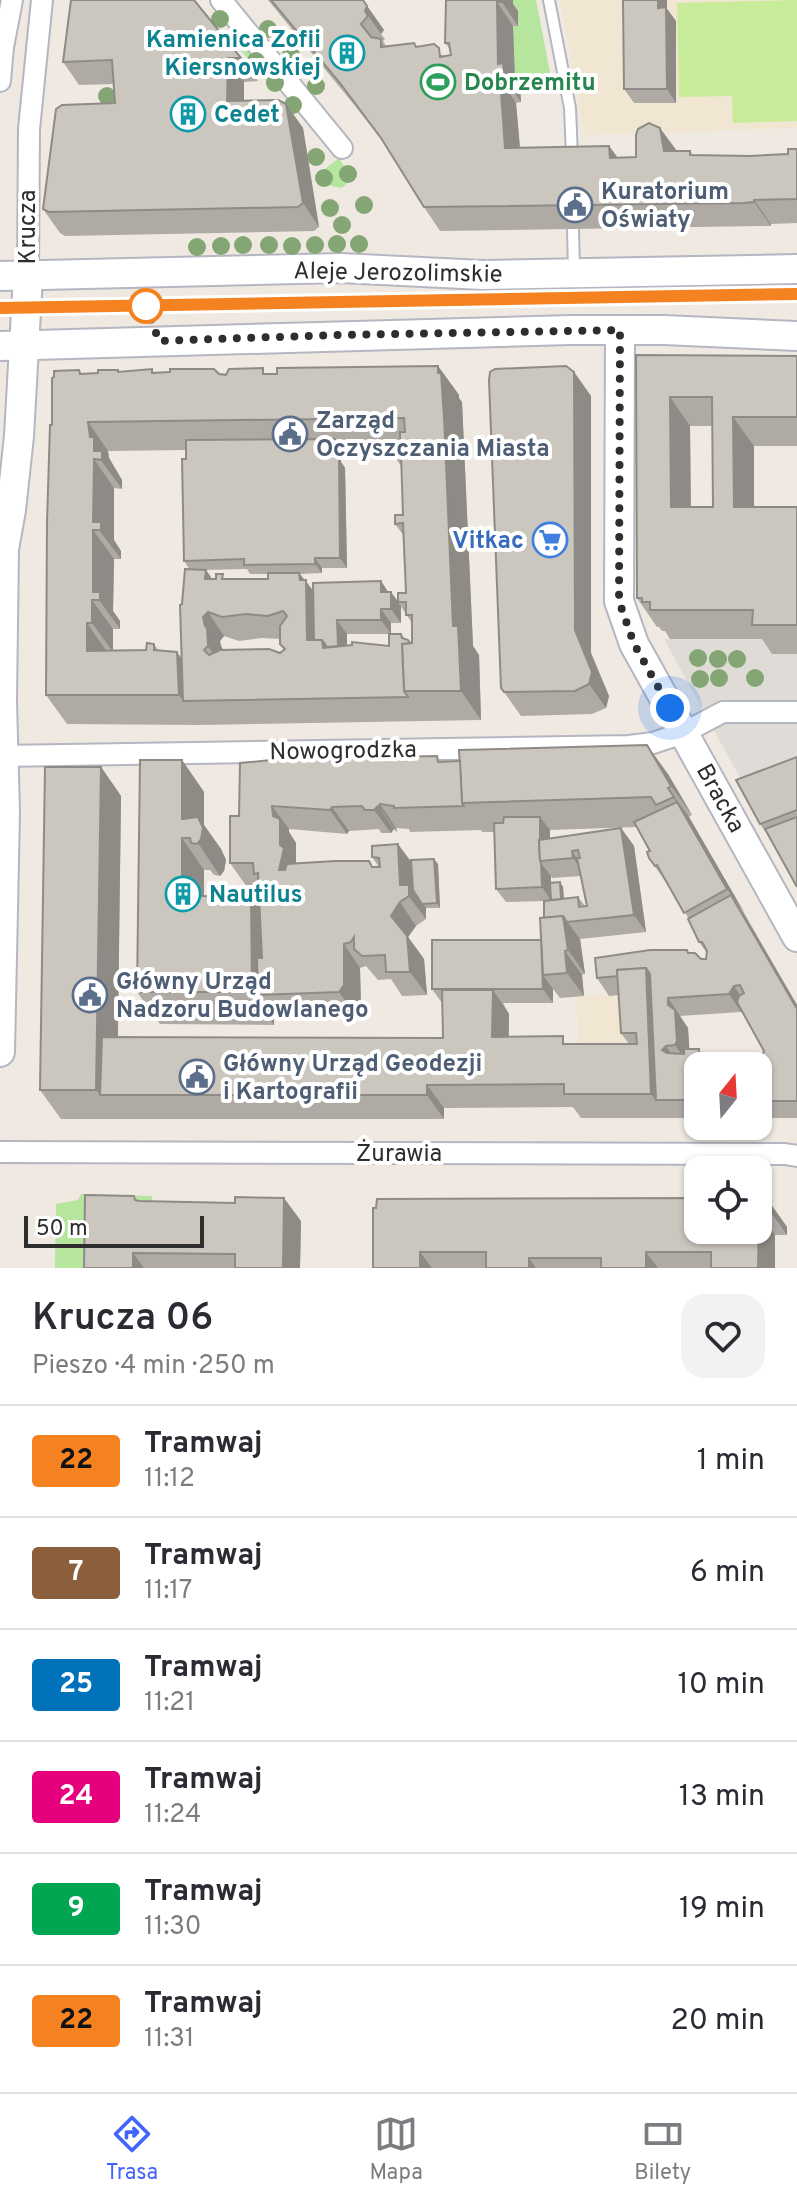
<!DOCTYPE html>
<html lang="pl">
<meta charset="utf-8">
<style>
:root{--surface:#fff;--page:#f2f2f3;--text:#2b2b33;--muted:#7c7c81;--line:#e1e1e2;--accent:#4264fb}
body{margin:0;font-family:Overpass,sans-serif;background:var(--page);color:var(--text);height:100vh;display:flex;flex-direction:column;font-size:30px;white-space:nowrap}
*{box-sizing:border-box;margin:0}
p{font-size:26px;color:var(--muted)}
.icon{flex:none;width:44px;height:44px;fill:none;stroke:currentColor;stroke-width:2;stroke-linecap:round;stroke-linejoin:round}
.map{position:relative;height:1268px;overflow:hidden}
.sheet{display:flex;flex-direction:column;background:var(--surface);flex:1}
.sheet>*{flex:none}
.badge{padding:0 16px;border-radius:6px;font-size:28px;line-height:52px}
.needle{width:52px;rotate:18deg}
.tools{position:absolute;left:684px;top:1052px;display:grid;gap:16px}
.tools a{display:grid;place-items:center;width:88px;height:88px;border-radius:16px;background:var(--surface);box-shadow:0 2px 6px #0004;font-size:40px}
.scale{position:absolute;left:24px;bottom:20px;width:180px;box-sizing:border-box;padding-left:8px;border:4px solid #2e2e2e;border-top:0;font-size:22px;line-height:28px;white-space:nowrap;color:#2e2e2e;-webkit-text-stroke:6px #fff;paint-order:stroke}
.you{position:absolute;width:40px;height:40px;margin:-20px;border:6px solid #fff;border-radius:50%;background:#1a73e8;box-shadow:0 0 0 12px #1a73e833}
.map>.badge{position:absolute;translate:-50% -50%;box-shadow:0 0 0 4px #fff}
.round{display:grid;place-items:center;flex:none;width:84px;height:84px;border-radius:24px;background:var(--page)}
.summary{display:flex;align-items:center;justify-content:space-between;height:136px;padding:0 32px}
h1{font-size:38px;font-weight:600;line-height:60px}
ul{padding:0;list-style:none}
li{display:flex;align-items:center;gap:24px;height:112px;padding:0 32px;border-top:2px solid var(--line)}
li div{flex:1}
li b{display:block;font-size:30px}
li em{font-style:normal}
li .badge{min-width:88px;font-weight:700;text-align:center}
.menu{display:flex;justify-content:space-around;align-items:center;height:112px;border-top:2px solid var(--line);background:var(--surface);font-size:22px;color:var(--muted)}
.menu a{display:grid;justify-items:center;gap:4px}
.menu .current{color:var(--accent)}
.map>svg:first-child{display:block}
.education{fill:#f0e6d1}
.green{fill:#b6e59e}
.pitch{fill:#c9ec9a}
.plaza{fill:#dfdcd8}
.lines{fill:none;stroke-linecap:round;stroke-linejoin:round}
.lane-casing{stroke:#b4b7c1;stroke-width:14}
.street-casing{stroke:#b4b7c1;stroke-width:24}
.secondary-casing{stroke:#b4b7c1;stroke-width:32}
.lane{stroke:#fff;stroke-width:10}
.street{stroke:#fff;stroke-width:20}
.secondary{stroke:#fff;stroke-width:28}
.tree{fill:#84a574}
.wall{fill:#afaba4;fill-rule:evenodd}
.shaded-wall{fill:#8e8b86}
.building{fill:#cbc7bf;stroke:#8e8b86;stroke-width:2;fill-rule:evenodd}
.line-casing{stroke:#fff;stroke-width:18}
.line{stroke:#f58220;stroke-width:12}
.walk{stroke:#2e2e2e;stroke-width:8;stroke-dasharray:0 14.4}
.stop-dot{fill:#fff;stroke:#f58220;stroke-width:4}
.labels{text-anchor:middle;stroke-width:8;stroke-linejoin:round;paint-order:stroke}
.culture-label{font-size:24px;font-weight:bold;fill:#0d838f;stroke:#fff;text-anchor:start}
.leisure-label{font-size:24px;font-weight:bold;fill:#27864d;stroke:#fff;text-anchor:start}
.service-label{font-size:24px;font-weight:bold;fill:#4e5e75;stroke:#fff;text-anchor:start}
.street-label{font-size:24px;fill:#2e2e2e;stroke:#fff}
.shop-label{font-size:24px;font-weight:bold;fill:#366cbe;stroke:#fff;text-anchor:end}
</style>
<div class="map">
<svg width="797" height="1268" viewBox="0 0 797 1268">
<rect width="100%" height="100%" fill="#efe9e1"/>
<g class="education">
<path d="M560,0H797V128L585,135Z"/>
<path d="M663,991L668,1117L581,1118L577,997Z"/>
</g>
<g class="green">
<path d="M513,0H536L551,78L515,82L513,26L518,25V11H513Z"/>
<path d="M240,37L279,84L273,89L234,42Z"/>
<path d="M339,158L352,179L342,188L317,183V175Z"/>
<path d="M81,1194L152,1196L151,1219L101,1268H55L56,1204L78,1200Z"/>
</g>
<path class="pitch" d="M797,0V121L733,123L732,96L679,97L677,3Z"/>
<path class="plaza" d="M664,639H773L797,654V794L757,809Z"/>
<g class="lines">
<g class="lane-casing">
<g id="lane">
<path d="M549,0L570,108L572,157"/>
<path d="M573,229L574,271"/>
</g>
</g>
<g class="street-casing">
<g id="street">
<path d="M221,0L342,148"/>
<path d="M0,81L3,47L12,0"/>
<path d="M28,276L29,129L42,0"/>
<path d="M0,756L629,746L653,743L683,733L723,712H797"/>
<path d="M0,1152L785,1154L797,1156"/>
</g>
</g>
<g class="secondary-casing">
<g id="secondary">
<path d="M0,276L341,268L483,275L797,269"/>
<path d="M620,330L619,601L634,644L797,937"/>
<path d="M0,346L570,330H664L797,336"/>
<path d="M0,1052L5,813L2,700L4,549L11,510L19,436L28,276"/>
</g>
</g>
<use href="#lane" class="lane"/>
<use href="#street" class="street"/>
<use href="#secondary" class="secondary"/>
</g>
<g class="tree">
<circle cx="220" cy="19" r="9"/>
<circle cx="268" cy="29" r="9"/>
<circle cx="291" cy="55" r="9"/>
<circle cx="256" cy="61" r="9"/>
<circle cx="275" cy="83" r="9"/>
<circle cx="316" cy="86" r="9"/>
<circle cx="107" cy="96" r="9"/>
<circle cx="293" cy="105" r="9"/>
<circle cx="316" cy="157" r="9"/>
<circle cx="348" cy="174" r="9"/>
<circle cx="324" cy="178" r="9"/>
<circle cx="364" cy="205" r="9"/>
<circle cx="330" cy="208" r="9"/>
<circle cx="342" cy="225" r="9"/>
<circle cx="337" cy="244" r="9"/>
<circle cx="359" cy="244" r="9"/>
<circle cx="243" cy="245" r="9"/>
<circle cx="269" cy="245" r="9"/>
<circle cx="315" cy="245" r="9"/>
<circle cx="221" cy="246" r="9"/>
<circle cx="292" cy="246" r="9"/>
<circle cx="197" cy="247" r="9"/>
<circle cx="698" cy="658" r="9"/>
<circle cx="718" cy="659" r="9"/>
<circle cx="737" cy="659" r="9"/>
<circle cx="719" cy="678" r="9"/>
<circle cx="755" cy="678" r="9"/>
<circle cx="700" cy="679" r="9"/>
</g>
<g class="wall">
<path d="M268,0H363L384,30L381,34L385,39L383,41L386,46L416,47L445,56L451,55L450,49L445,43L446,0H513V4L518,11V26H513L515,80L520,87L521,102L516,103L520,148L609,146L618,158L636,157L677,151H690L693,155L750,156L788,154L797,149V223L771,224V226H760L440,231L424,207L386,146L356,107Z"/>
<path d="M623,0H667V9L676,21V103H634L624,89Z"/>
<path d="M241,58L258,81L244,82V100L286,104L303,128L319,227L314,231L65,236L60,233L43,209L115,103L114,84L79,85L63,62Z"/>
<path d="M636,355L797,356V446H754V507H797V654H772L762,639H670L665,631H662L659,627H657L637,598ZM690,426H712L713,507H691Z"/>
<path d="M438,366L459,395V398L462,402L473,646L479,655L481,720L199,725L67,724L46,695L52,425L79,370L82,374L152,369L154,373L267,374ZM341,448H392L393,454L401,466L403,515L395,524L404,536L406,593L398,602L412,623V643L405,639L401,634L389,646H347V634H391V623H401V606L391,592H388L381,581L313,590L300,574L322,573V568H347L345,468L341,462ZM186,450L184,561L190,570L182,604L181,658L177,652L159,651L154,644L146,650L113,651V629H120V621L113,611L114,559H121V551L114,540V488L122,489V480L109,458L108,451ZM247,569L250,574H268V579H212L206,570H200ZM224,636L239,641L262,638L280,639V644L284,649L280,653L223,650L221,646L220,641Z"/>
<path d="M574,372L591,396V653L609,696L606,708L592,714L521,716L501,688Z"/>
<path d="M437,756L441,762L668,774L692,815L689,817L797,1005V1118H758V1066H698V1118H581L573,1107L444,1108V1119H61L40,1090L101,767L121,796L118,1037L443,1038L442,1003L432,989L541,940L544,918V901L506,902L496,889L495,832H482L481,830L410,832L409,829L396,828L397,832L394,829L391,833H381L379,829L349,831L347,834L289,829V832L296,843V863L379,867L372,857L411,862L438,864L440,908H426V919L416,926L408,937L424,959L427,995L402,996L391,979L378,980L366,966L360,968L361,1009L355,1015L274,1018V1025L160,1024L137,992L182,760L204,792V825L221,849L226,860L224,871L220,876L214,875L210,870H204V896L223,897L251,893L259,905V887H247L230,863L239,816ZM637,827L650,851L649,858L670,888L689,919L699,942L707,953L706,959H701L690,953L597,978L609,996L619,995L621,1033L629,1044H568L509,1037V1014L503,1003H553V989L560,998L584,996L582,975L585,974L580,939L646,932L634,846L621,828L550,839L549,830ZM551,876L552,878L581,876L587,906H585L578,897L564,899L563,887L560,882L551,883ZM742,1011L764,1051L761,1060H757L752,1053H702L689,1049L688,1028L680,1016L741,1012Z"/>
<path d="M797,757V887L771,840L760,824Z"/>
<path d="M138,1201L301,1221L300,1268H84Z"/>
<path d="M770,1203L787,1227V1235H775V1268H373V1208Z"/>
</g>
<g class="shaded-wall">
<path d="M502,0H513V4L518,11V26L502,2Z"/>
<path d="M658,0H667V9L676,21V103L667,89Z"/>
<path d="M497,2L513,26L515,80L520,87L521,102L505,79L498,64Z"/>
<path d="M367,6L384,30L381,34L365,11Z"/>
<path d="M228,58L244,82V124L227,101Z"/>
<path d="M500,79L516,103L522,172L505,148Z"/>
<path d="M286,104L303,128L319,227L303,203Z"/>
<path d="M660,128L677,151H664Z"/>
<path d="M609,146L626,169L610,158Z"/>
<path d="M754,200L771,224V226L754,202Z"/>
<path d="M438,366L459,395V398L462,402L473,646L479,655L481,720L461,691L453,626Z"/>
<path d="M574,372L591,396V653L609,696L606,708L589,684L575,630Z"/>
<path d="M670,397L690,426L691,536L671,507Z"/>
<path d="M733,417L754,446V536L734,507Z"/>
<path d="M88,422L108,451L109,458L122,480V489L94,451L90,437Z"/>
<path d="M335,439L341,448V462L345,468L347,568L340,558Z"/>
<path d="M94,459L114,488V540L121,551V559L93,522Z"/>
<path d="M93,530L114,559L113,611L120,621V629L93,592Z"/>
<path d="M315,558L322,568V573L315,564Z"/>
<path d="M206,570L222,594L205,579Z"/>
<path d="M299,573L323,604L338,664L307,640Z"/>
<path d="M381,581L390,595L381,592Z"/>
<path d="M391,592L401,606V623L391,609Z"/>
<path d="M92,600L113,629V652L92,623Z"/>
<path d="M381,609L391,623V634L381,620Z"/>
<path d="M208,612L224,636L220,641L221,646L224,651V670L208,646L203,617Z"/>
<path d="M337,620L347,634V662L338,649Z"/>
<path d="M87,623L107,652L87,651Z"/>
<path d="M177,652L197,681L183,701L179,695Z"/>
<path d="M647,745L668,774L692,815L671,786Z"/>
<path d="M182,760L204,792V825L221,849L226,860L224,871L220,876L182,819Z"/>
<path d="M101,767L121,796L117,1095H100L96,1090Z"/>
<path d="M668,788L689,817L744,912L727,889Z"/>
<path d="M380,804L396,828L397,832L380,808Z"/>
<path d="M272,806L289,829V832L296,843V866L300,871L279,870L280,845L273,816Z"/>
<path d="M378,806L394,829L391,833L374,810Z"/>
<path d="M332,807L349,831L347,834L330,810Z"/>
<path d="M540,817L550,830V860L541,861Z"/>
<path d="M621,828L634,846L646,932L634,915Z"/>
<path d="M182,838L204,870V927L182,895Z"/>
<path d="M398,844L415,867L416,894L426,908V919L400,885Z"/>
<path d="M572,851L584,868L586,876L573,858Z"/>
<path d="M434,859L438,864L440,908L437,903Z"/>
<path d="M541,863L551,876V901L542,887Z"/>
<path d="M560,882L563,887L564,904L561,899Z"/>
<path d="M251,893L274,925L258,995L274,1018V1025L252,992Z"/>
<path d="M731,895L743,913L797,1005V1009Z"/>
<path d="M400,902L416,926L408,937L424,959L427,995L410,972L391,916Z"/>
<path d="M563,916L580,939L585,974L568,950Z"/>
<path d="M344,944L360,968L361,1009L355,1015L339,992Z"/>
<path d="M565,951L582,975L584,996L567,973Z"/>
<path d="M646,968L663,991L666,1046L678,1064L656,1100L651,1094Z"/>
<path d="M543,975L553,989V1003L543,989Z"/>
<path d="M734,986L746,1004L741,1012L729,994Z"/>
<path d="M493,990L509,1014L508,1061L492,1037Z"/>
<path d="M668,998L688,1028L690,1058L687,1063L675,1045Z"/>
<path d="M427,1085L444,1108V1119L427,1095Z"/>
<path d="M284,1198L301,1221L300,1268H283Z"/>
<path d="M770,1203L787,1227V1235L770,1211Z"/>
<path d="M759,1211L775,1235V1268H758Z"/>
<path d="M420,1252L432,1268H420Z"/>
<path d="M646,1252L658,1268H646Z"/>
<path d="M133,1253L144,1268H133Z"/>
<path d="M529,1258L536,1268H529Z"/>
</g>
<g class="building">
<path d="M71,0H194L241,58H228L227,101L278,100L286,104L303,203L298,207L49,212L43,209L56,109L62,105L115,103L112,60L63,62Z"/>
<path d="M271,0H363L367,6L365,11L368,16L361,24L371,37L381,39V47L414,43L416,47L434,44L439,48L440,57L451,55L449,43H445L446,0H502V2H497L498,64L503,63L505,79H500L505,148L609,146L610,158L636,157V135L638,129L649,123L660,128L664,151H690V155L750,156L788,154V149H797V199L754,200V202L743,203L424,207L381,138L340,83Z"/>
<path d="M623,0H658V8L666,7L667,89H624Z"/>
<path d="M636,355L797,356V417H733L734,507H797V625H752L753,610H650V602H642V598H637ZM670,397H712L713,507H671Z"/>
<path d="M438,366V373H441L444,417L453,626H458L461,691H404L402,644L412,643V615H406V602H398V593H406L403,523L395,524V515H403L401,454H393L392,446H400V432H405L404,418L88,422L90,437H94V451H102V460L94,459L93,522H101V530H93V592H100V600H92V623H87V651L146,650L147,643L154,644V650L177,652L179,695H46L47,522L50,425H52V378L54,377V371L79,370L80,374L98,373V370H118V372L152,369V373L170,372V369H214L219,374L226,375L229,369L263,368V374H277V368Z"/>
<path d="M566,366L574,372L575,630L592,672L589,684L575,691L504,692L501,688L489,380L490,372L495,369Z"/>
<path d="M335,439V458H339L340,558H315V564L244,565V559L184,561L182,459H186V440Z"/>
<path d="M185,569L206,570L205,579H216V574H223L222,579H268V573H299L300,580H306L307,640H322L323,648L352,645V642L389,646V634H401L402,638L408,640L410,643L402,644L404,691L408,697L183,701L180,605L182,604ZM283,611L287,616L280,626V644L285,649L280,653L269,649L220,650L209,655L204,650L208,646L207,627L205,626L203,617L208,612L222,617L246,614L268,616Z"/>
<path d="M381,581V592H391V609H381V620H337L338,646L327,647L322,640H314L313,583Z"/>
<path d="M647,745L671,786L668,788L674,797L656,805L651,797L462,803L459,750Z"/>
<path d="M437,756L438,762L460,761L462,803L464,806L394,808V806L380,804V808L378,806L374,810H365L362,806L332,807L330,810L272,806L273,816L280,819V845L284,848L279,870H285L287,864L335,861H369L372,867H380L379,858L372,857V846L398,844L400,885H409V896L400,902L391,916L407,936L410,972H386L385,955L362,956L354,949V937L351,942L344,944V985L339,992L258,995L257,958H262L258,873L254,874L253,863H230V816H239L240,763L281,759Z"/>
<path d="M797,757V810L760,824L736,780Z"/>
<path d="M140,760H182V819L198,817L203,828L201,839L197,844L191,843L190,838H182V895L223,897V893H251L252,992H137Z"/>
<path d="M45,767H101L96,1090H40Z"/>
<path d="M677,802L727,889L684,913L657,865L655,866L649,858L647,852L650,851L634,822Z"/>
<path d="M504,817H540V840H539L540,861L541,862L542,887L496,889L494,823H503Z"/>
<path d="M797,817V887L765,829Z"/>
<path d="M621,828L634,915L567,922L563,916L544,918V901L578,897L579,907L587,906L577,858H580L578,850L572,851L573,858L540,861L539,840Z"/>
<path d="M434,859L437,903L422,904L413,890L411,860Z"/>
<path d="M560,882L561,899L551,900L550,883Z"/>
<path d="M731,895L797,1009V1101H758V1066H698V1100H656L650,974L646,968L617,970L618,976L597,978L595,958L650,950H687L688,953H695L701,959H706L707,951L702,942H699L688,919ZM740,985L744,993L739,996L737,1002L764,1051L761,1060H754L752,1053H699V1049H684V1054L667,1053L662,1050L666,1046L675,1045L677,1041L675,1010L668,1005V998L729,994L734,986Z"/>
<path d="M563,916L568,950L565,951L567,973L543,975L540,918Z"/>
<path d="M432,940H541L543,989H432Z"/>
<path d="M646,968L651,1094H564V1084L427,1085V1095H100L102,1037L443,1038L442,990H493L492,1037L563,1036V1044H637L636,1033H621L617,970Z"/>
<path d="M85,1195L134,1196L135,1200L139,1201L235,1203V1197L284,1198L283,1268H235V1254L133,1253V1268H84Z"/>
<path d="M698,1198V1230H758V1204L770,1203V1211H759L758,1268H711V1252H646V1268H601V1258H529V1268H486V1252H420V1268H373V1208H376L377,1199Z"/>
</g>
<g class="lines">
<g class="line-casing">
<path id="line" d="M0,308L797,294"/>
</g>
<use href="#line" class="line"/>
<path class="walk" d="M146,306L159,341L335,335L620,330L619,601L634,644L670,708"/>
</g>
<defs>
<g id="building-ring" transform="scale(1.8)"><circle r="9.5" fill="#fff" stroke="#0f9aa8" stroke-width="1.5"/><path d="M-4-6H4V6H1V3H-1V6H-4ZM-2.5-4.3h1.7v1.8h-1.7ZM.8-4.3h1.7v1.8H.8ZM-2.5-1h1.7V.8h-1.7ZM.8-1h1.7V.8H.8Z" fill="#0f9aa8"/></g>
<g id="stadium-ring" transform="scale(1.8)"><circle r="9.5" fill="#fff" stroke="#2e9e5b" stroke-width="1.5"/><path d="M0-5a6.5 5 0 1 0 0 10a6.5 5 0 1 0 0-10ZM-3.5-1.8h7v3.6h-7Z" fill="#2e9e5b"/></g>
<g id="civic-ring" transform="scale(1.8)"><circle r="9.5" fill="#fff" stroke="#5c6f8a" stroke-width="1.5"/><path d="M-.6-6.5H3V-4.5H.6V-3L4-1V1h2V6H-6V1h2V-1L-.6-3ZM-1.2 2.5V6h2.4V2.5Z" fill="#5c6f8a"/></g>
<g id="supermarket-ring" transform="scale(1.8)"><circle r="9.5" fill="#fff" stroke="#3f7fe0" stroke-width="1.5"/><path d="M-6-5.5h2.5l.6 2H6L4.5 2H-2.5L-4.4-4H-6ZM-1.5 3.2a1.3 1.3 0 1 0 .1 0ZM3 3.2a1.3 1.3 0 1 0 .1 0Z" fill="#3f7fe0"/></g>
</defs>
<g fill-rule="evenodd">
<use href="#building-ring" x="347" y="53"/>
<use href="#stadium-ring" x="438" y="82"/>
<use href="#building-ring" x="188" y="114"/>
<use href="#civic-ring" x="575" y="205"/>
<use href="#civic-ring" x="290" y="434"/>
<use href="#supermarket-ring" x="550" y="540"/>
<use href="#building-ring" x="183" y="894"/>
<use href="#civic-ring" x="90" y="995"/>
<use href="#civic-ring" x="197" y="1077"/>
</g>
<circle class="stop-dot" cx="146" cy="306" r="16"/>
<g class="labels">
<g class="culture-label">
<text x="321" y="47" text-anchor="end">Kamienica Zofii<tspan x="321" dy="28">Kiersnowskiej</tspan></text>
<text x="214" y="122">Cedet</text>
<text x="209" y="902">Nautilus</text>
</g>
<g class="leisure-label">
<text x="464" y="90">Dobrzemitu</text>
</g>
<g class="service-label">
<text x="601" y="199">Kuratorium<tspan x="601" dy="28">Oświaty</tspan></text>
<text x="316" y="428">Zarząd<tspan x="316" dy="28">Oczyszczania Miasta</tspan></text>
<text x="116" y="989">Główny Urząd<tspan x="116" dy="28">Nadzoru Budowlanego</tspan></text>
<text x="223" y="1071">Główny Urząd Geodezji<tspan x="223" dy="28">i Kartografii</tspan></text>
</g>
<g class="street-label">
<text transform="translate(27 227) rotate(-90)" y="8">Krucza</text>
<text transform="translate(398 272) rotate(1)" y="8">Aleje Jerozolimskie</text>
<text transform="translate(343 750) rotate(-1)" y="8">Nowogrodzka</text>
<text transform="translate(721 798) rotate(61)" y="8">Bracka</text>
<text x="399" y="1161">Żurawia</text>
</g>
<g class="shop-label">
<text x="524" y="548">Vitkac</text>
</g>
</g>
</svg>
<div class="tools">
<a><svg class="needle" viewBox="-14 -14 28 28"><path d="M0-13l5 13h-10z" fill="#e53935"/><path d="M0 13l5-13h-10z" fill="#7c7c81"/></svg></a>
<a><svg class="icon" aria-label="locate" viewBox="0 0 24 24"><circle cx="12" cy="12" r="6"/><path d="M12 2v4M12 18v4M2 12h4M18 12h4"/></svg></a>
</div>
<div class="scale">50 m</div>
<div class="you" style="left:670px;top:708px"></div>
</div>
<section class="sheet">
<div class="summary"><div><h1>Krucza 06</h1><p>Pieszo · 4 min · 250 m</p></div><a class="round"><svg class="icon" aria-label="heart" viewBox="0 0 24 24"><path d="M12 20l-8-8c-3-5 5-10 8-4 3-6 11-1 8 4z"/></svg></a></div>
<ul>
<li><span class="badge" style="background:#f58220;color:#111">22</span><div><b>Tramwaj</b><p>11:12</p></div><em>1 min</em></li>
<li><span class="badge" style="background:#8b5e3c;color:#fff">7</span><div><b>Tramwaj</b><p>11:17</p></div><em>6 min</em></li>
<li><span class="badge" style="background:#0072bc;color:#fff">25</span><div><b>Tramwaj</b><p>11:21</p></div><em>10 min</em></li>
<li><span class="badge" style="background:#e6007e;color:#fff">24</span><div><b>Tramwaj</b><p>11:24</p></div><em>13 min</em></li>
<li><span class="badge" style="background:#00a651;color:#fff">9</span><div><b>Tramwaj</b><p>11:30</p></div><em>19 min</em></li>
<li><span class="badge" style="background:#f58220;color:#111">22</span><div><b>Tramwaj</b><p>11:31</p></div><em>20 min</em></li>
</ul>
</section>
<nav class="menu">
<a class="current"><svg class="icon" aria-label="directions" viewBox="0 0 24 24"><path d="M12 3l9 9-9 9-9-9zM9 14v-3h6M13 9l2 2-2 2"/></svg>Trasa</a>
<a><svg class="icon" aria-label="map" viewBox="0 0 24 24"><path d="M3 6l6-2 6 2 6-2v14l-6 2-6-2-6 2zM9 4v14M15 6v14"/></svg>Mapa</a>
<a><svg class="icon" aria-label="tickets" viewBox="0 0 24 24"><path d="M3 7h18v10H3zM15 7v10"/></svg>Bilety</a>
</nav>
